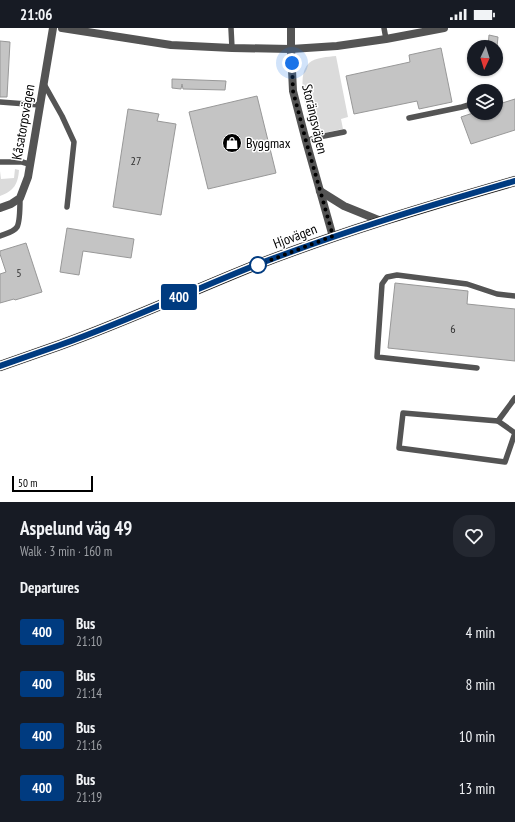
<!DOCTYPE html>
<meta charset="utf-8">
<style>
:root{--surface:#171b24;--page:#242831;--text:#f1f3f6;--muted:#9ea1a6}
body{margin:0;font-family:"PT Sans Narrow",sans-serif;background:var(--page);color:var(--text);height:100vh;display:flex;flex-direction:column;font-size:15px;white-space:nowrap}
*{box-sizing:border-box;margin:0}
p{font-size:13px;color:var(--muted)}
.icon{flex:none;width:22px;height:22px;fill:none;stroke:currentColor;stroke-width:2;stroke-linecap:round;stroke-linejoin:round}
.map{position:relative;height:474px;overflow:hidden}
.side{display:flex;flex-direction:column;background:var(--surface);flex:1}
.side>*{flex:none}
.badge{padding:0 8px;border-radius:3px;font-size:14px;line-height:26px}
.needle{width:26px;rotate:184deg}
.buttons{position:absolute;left:467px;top:12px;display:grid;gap:8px}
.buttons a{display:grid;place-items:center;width:36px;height:36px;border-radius:50%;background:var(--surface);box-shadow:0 1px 3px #0004;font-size:20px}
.scale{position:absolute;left:12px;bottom:10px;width:81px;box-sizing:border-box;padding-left:4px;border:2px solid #000;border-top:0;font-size:11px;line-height:14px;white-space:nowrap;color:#000;-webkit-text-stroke:3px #fff;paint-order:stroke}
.you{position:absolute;width:20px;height:20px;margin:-10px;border:3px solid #fff;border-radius:50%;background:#1a73e8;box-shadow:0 0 0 6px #1a73e833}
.map>.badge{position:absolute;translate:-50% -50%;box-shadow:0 0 0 2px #fff}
h2{padding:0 20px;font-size:15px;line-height:36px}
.round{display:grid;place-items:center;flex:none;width:42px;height:42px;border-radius:16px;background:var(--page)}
.head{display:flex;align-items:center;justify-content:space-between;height:68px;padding:0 20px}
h1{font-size:19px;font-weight:700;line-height:30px}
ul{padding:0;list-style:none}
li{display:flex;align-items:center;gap:12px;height:52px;padding:0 20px}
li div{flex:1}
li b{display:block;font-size:15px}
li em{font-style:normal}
li .badge{min-width:44px;font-weight:700;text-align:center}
.status{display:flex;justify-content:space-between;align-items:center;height:28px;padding:0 20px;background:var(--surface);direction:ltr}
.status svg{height:11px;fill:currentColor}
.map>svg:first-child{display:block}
.green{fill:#dbdbdb}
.building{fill:#c4c4c4;stroke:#989898}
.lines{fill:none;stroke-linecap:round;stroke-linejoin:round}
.primary-casing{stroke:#dbdbdb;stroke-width:11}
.service{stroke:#545454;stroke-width:5.5}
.minor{stroke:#545454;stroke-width:8}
.primary{stroke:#000;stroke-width:10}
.line-casing{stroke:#fff;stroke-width:9}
.line{stroke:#003b80;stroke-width:6}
.walk{stroke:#000;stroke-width:4;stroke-dasharray:0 7.2}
.stop-dot{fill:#fff;stroke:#003b80;stroke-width:2}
.labels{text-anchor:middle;stroke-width:3;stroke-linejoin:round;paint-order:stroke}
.number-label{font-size:12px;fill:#313131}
.street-label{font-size:14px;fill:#000;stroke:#fff}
.poi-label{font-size:14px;fill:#000;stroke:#fff;text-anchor:start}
</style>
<div class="status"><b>21:06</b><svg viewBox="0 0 49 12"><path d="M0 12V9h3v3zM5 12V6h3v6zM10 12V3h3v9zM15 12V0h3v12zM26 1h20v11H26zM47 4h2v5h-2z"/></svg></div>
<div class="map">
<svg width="515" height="474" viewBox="0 0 515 474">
<rect width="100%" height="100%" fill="#fff"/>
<g class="green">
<path d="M336,28L348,89L341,91L343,101L314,107C309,90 294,49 309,35C316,29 328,29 336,28Z"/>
<path d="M15,141L19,142C18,156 14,163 0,168V143L1,151L14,150Z"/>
</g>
<g class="building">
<path d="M489,7L498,9L497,19H488Z"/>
<path d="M0,13L10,14L7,69H0Z"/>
<path d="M441,20L452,74L419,81L417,73L354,86L346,48L410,34L409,27Z"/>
<path d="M172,51L226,53L225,62L183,61L182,56L181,61L172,60Z"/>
<path d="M257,68L276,145L208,161L189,84Z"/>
<path d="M515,71V102L471,116L461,89L473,85H496V77Z"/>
<path d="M128,81L159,86L157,93L176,96L161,187L113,179Z"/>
<path d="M67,200L134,211L131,230L83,223L79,247L60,244Z"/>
<path d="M26,215L42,264L15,272L14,271L0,275V246L6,244L0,226V223Z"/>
<path d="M395,255L468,263L467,276L515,281V333L388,320Z"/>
</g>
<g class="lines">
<g class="primary-casing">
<path id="primary" d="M0,338C20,331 40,324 60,317C127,293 191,263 256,237C341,204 428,178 515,153"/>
</g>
<g class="service">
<path d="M231,0L232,20"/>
<path d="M384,0L386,11"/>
<path d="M44,56L62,88L74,114L67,179"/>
<path d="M0,74L40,77"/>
<path d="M409,90L462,79L472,76"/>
<path d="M306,113L314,110L344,104"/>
<path d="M0,134H22L29,136"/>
<path d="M0,208C5,206 14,204 17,199C20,194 20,176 20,170"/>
<path d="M477,340L377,329L382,256L387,249L397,247L467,256L497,266L515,268"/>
<path d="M403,385L498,393L515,405L505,434L399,420Z"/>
<path d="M498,393L515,370"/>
</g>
<g class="minor">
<path d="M62,0L171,17L232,20L291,21L337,18L386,11L444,0"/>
<path d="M291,0V21L293,63L306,113L333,209"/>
<path d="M320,163L344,178L381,193"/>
<path d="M0,180L11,176L20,170L28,149L53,0"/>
</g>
<use href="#primary" class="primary"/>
</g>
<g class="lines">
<g class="line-casing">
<path id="line" d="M0,338C20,331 40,324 60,317C127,293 191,263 256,237C341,204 428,178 515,153"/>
</g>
<use href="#line" class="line"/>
<path class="walk" d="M258,237L333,208L306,113L293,63L292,35"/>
</g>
<defs>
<g id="shop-disc" transform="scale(1)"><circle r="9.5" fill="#000" stroke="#fff"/><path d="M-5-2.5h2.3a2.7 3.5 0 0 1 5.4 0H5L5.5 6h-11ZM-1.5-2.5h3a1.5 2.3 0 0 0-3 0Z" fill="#fff"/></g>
</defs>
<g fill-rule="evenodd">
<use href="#shop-disc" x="232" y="115"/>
</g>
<circle class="stop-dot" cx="258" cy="237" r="8"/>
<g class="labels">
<g class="number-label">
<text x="136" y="137">27</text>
<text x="19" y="249">5</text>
<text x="453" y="305">6</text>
</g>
<g class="street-label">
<text transform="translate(315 91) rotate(77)" y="5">Storängsvägen</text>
<text transform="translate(23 94) rotate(-80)" y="5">Kåsatorpsvägen</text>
<text transform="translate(295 208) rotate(-21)" y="5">Hjovägen</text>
</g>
<g class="poi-label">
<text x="246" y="120">Byggmax</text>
</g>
</g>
</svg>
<div class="buttons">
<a><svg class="needle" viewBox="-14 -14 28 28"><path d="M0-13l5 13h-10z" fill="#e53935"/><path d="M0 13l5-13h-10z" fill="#9ea1a6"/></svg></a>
<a><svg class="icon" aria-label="layers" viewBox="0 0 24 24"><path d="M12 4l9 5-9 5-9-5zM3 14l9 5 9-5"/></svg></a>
</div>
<div class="scale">50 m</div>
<div class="you" style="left:292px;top:35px"></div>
<b class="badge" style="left:179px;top:269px;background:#003b80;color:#fff">400</b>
</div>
<section class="side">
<div class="head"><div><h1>Aspelund väg 49</h1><p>Walk · 3 min · 160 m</p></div><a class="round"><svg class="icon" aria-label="heart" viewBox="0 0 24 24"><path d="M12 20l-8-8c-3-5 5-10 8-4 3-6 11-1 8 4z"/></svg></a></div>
<h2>Departures</h2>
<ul>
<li><span class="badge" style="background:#003b80;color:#fff">400</span><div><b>Bus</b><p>21:10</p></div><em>4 min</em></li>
<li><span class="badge" style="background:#003b80;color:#fff">400</span><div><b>Bus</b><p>21:14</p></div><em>8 min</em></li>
<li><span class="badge" style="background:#003b80;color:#fff">400</span><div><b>Bus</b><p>21:16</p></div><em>10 min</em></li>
<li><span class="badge" style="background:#003b80;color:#fff">400</span><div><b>Bus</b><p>21:19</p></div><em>13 min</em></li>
</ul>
</section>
